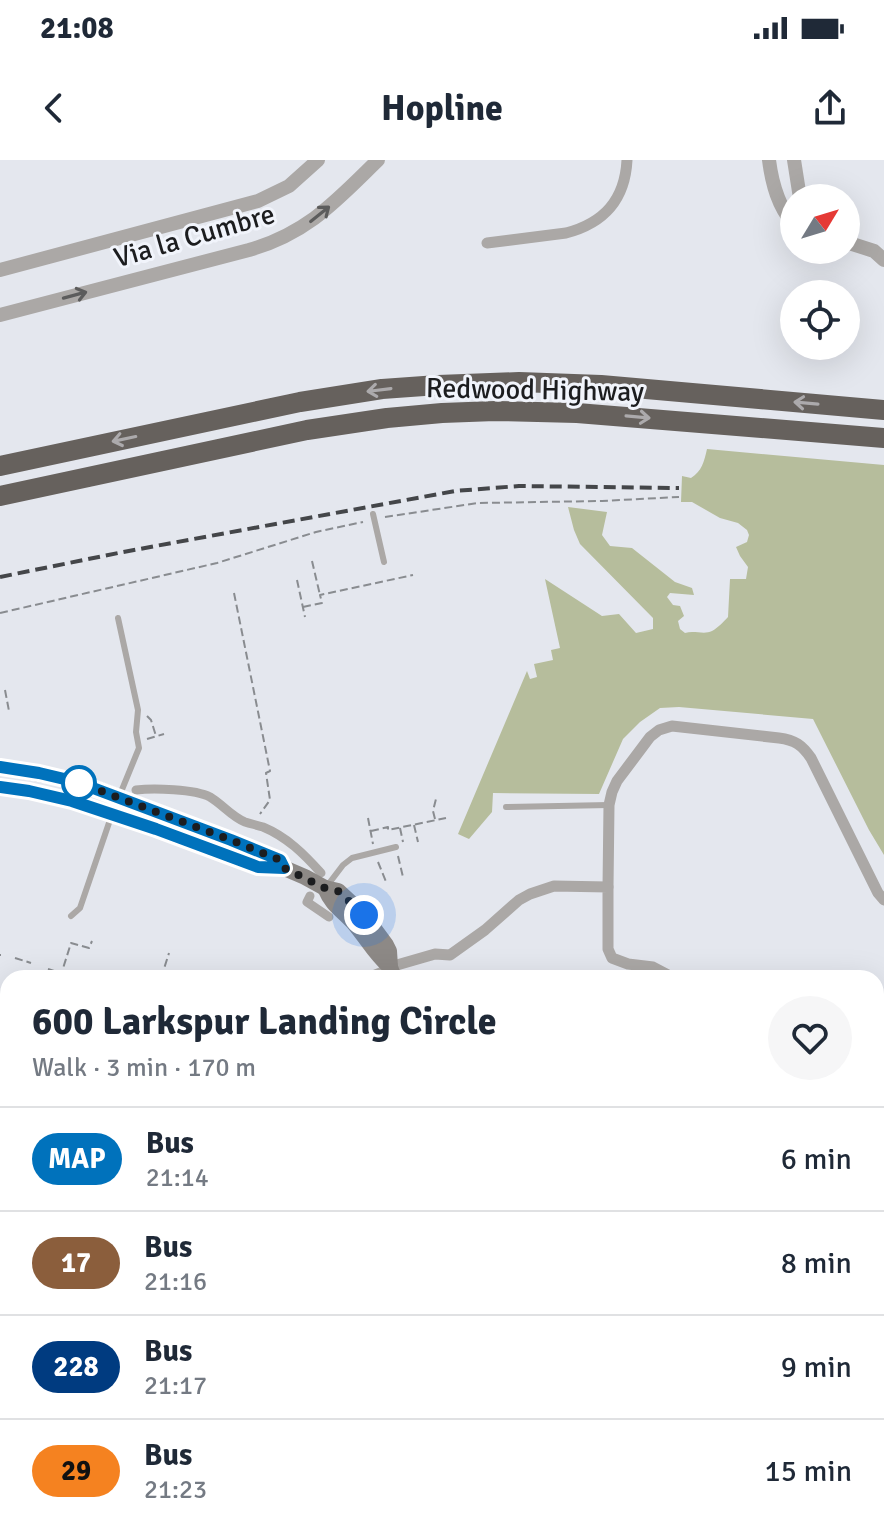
<!DOCTYPE html>
<meta charset="utf-8">
<style>
:root{--surface:#fff;--page:#f6f6f7;--text:#1f2937;--muted:#747a83;--line:#e0e1e3}
body{margin:0;font-family:Signika,sans-serif;background:var(--page);color:var(--text);height:100vh;display:flex;flex-direction:column;font-size:30px;white-space:nowrap}
*{box-sizing:border-box;margin:0}
p{font-size:26px;color:var(--muted)}
.icon{flex:none;width:44px;height:44px;fill:none;stroke:currentColor;stroke-width:2;stroke-linecap:round;stroke-linejoin:round}
.map{position:relative;flex:1;overflow:hidden}
.drawer{position:absolute;left:0px;top:810px;width:884px;height:570px;display:flex;flex-direction:column;background:var(--surface);border-radius:24px 24px 0 0;box-shadow:0 8px 32px #0002}
.drawer>*{flex:none}
.badge{padding:0 16px;border-radius:26px;font-size:28px;line-height:52px}
.needle{width:52px;rotate:52deg}
.controls{position:absolute;left:780px;top:24px;display:grid;gap:16px}
.controls a{display:grid;place-items:center;width:80px;height:80px;border-radius:50%;background:var(--surface);box-shadow:0 8px 32px #0002;font-size:40px}
.you{position:absolute;width:40px;height:40px;margin:-20px;border:6px solid #fff;border-radius:50%;background:#1a73e8;box-shadow:0 0 0 12px #1a73e833}
.map>.badge{position:absolute;translate:-50% -50%;box-shadow:0 0 0 4px #fff}
.round{display:grid;place-items:center;flex:none;width:84px;height:84px;border-radius:42px;background:var(--page)}
.head{display:flex;align-items:center;justify-content:space-between;height:136px;padding:0 32px}
h1{font-size:38px;font-weight:700;line-height:60px}
ul{padding:0;list-style:none}
li{display:flex;align-items:center;gap:24px;height:104px;padding:0 32px;border-top:2px solid var(--line)}
li div{flex:1}
li b{display:block;font-size:30px}
li em{font-style:normal}
li .badge{min-width:88px;font-weight:700;text-align:center}
.status{display:flex;justify-content:space-between;align-items:center;height:56px;padding:0 40px;background:var(--surface);direction:ltr}
.status svg{height:22px;fill:currentColor}
header{display:flex;justify-content:space-between;align-items:center;height:104px;padding:0 32px;background:var(--surface);font-size:36px;font-weight:700}
.map>svg:first-child{display:block}
.green{fill:#b6bd9c}
.water{fill:#a4c9f4;stroke:#7b95b4;stroke-width:2}
.lines{fill:none;stroke-linecap:round;stroke-linejoin:round}
.path{stroke:#898c90;stroke-width:2;stroke-dasharray:8 4;stroke-linecap:butt}
.service{stroke:#aba8a6;stroke-width:6}
.pedestrian{stroke:#aba8a6;stroke-width:9}
.minor{stroke:#aba8a6;stroke-width:11}
.tertiary{stroke:#aba8a6;stroke-width:14}
.secondary{stroke:#8d8986;stroke-width:16}
.primary{stroke:#787370;stroke-width:18}
.motorway{stroke:#66615d;stroke-width:20}
.rail{stroke:#444649;stroke-width:4;stroke-dasharray:12 6;stroke-linecap:butt}
.oneway{stroke:#5c5c5c}
.oneway2{stroke:#acaaac}
.line-casing{stroke:#fff;stroke-width:18}
.line{stroke:#0072bc;stroke-width:12}
.walk{stroke:#1c1d1f;stroke-width:8;stroke-dasharray:0 14.4}
.stop-dot{fill:#fff;stroke:#0072bc;stroke-width:4}
.labels{text-anchor:middle;stroke-width:6;stroke-linejoin:round;paint-order:stroke}
.street-label{font-size:28px;fill:#1c1d1f;stroke:#f1f4fb}
</style>
<div class="status"><b>21:08</b><svg viewBox="0 0 49 12"><path d="M0 12V9h3v3zM5 12V6h3v6zM10 12V3h3v9zM15 12V0h3v12zM26 1h20v11H26zM47 4h2v5h-2z"/></svg></div>
<header><svg class="icon" aria-label="back" viewBox="0 0 24 24"><path d="M15 5l-7 7 7 7"/></svg>Hopline<svg class="icon" aria-label="share" viewBox="0 0 24 24"><path d="M12 15V3M7 8l5-5 5 5M5 13v7h14v-7"/></svg></header>
<div class="map">
<svg width="884" height="1379" viewBox="0 0 884 1379">
<rect width="100%" height="100%" fill="#e4e7ee"/>
<path class="green" d="M707,289L884,305V695L869,670L813,559L679,547L660,548L640,562L623,579L599,634L493,633L492,652L469,679L458,674L527,511L530,519L537,517L534,504L553,500L551,490L560,488L545,419L602,456L619,454L636,473L653,469V458L580,384L574,370L568,347L607,352L602,375L610,386L632,388L675,422L692,428L694,435L670,433L667,437L673,445L680,446L684,456L678,461L680,469L685,473C694,470 704,475 712,471C718,468 724,461 728,457L730,419H746L748,407L740,396L736,387L747,382L749,375L747,370L738,363L720,358L692,342H681L682,316L691,318C702,311 704,302 707,289Z"/>
<path class="water" d="M0,990L8,994V1293L0,1325Z"/>
<g class="lines">
<g class="path">
<path d="M385,357L478,343L602,341L679,337"/>
<path d="M312,401L320,435"/>
<path d="M297,420L305,457"/>
<path d="M234,433L270,611L266,613L270,640L260,654"/>
<path d="M303,447L322,443L320,435L413,415"/>
<path d="M0,453L217,403L316,372L363,362"/>
<path d="M5,530L9,551"/>
<path d="M147,556L151,560L156,576"/>
<path d="M147,579L164,574"/>
<path d="M368,658L373,684"/>
<path d="M435,659L433,651L436,639"/>
<path d="M414,665L418,682"/>
<path d="M400,668L403,682"/>
<path d="M371,671L388,667V670L446,658"/>
<path d="M398,696L403,717"/>
<path d="M378,702L387,724"/>
<path d="M0,795H1"/>
<path d="M15,798L31,803"/>
<path d="M48,809L61,813"/>
<path d="M60,818L71,783L89,788L92,781"/>
<path d="M161,818L169,793"/>
<path d="M0,961L8,970"/>
<path d="M27,1379L29,1372"/>
</g>
<g class="service">
<path d="M373,354L384,402"/>
<path d="M506,647L609,645"/>
<path d="M327,726L343,705L352,698L396,687"/>
<path d="M71,756L80,748L112,654L139,588L136,572L138,550L118,458"/>
<path d="M361,818L386,808"/>
<path d="M876,1131L884,1130"/>
<path d="M687,1379L688,1372"/>
<path d="M722,1379L723,1372"/>
</g>
<g class="pedestrian">
<path d="M136,630C153,628 195,629 210,637C222,644 232,657 245,662C251,664 257,665 263,667C287,677 304,694 321,713"/>
<path d="M310,736L307,742L329,757"/>
<path d="M0,869L7,873"/>
<path d="M0,881L2,883"/>
</g>
<g class="minor">
<path d="M487,83L566,73C604,63 625,40 627,0"/>
<path d="M608,727L609,645L612,632L617,621L650,577L659,570L672,566L779,578C795,580 802,585 811,598L878,733L884,740"/>
<path d="M390,807L435,794L450,795L485,770L519,740L530,734L554,726L608,727V789L612,798L628,804L653,807L674,818"/>
<path d="M876,1055L882,1058L884,1091"/>
<path d="M398,1372L406,1379"/>
<path d="M615,1372L628,1379"/>
<path d="M468,1379L471,1372"/>
</g>
<g class="tertiary">
<path d="M769,0C772,24 778,46 794,65"/>
<path d="M794,0L800,38"/>
<path d="M846,82L874,91L884,100"/>
<path d="M0,110L258,41L289,26L318,0"/>
<path d="M0,155L249,90C308,73 336,41 378,0"/>
</g>
<g class="secondary">
<path d="M0,607L52,616L92,627L231,680L280,700L284,708"/>
<path d="M0,627L29,631L72,641L156,669L258,707L284,708L305,717L325,728L338,731L364,755L386,785L389,791L390,807L394,818"/>
<path d="M325,728C332,745 341,749 353,762C366,777 375,794 390,807"/>
<path d="M108,1372L136,1379"/>
<path d="M303,1379L318,1372"/>
<path d="M345,1379L355,1372"/>
</g>
<g class="primary">
<path d="M0,900L8,906"/>
<path d="M0,930L8,937"/>
<path d="M63,1379L64,1372"/>
<path d="M87,1379L88,1372"/>
</g>
<g class="motorway">
<path d="M0,306L300,242L382,229L438,225L519,222L601,225L884,250"/>
<path d="M0,336L307,270L387,258L442,253L495,251L577,253L884,278"/>
</g>
<path class="rail" d="M0,417L123,392L455,331L519,326L679,328"/>
</g>
<defs><path id="oneway-shaft" d="M-6 0H5M1.5-3L5.5 0L1.5 3" fill="none" stroke-width="1.6" stroke-linecap="round" stroke-linejoin="round" transform="scale(2)"/></defs>
<g class="oneway">
<use href="#oneway-shaft" transform="translate(320 54) rotate(-39)"/>
<use href="#oneway-shaft" transform="translate(75 135) rotate(-15)"/>
</g>
<g class="oneway2">
<use href="#oneway-shaft" transform="translate(379 230) rotate(173)"/>
<use href="#oneway-shaft" transform="translate(806 243) rotate(-175)"/>
<use href="#oneway-shaft" transform="translate(638 257) rotate(5)"/>
<use href="#oneway-shaft" transform="translate(124 279) rotate(168)"/>
</g>
<g class="lines">
<g class="line-casing">
<path id="line" d="M0,607L39,613L77,622L231,680L280,700L284,708L258,707L156,669L72,641L29,631L0,627"/>
</g>
<use href="#line" class="line"/>
<path class="walk" d="M79,623L77,622L231,680L280,700L284,708L325,728L338,731L364,755"/>
</g>
<circle class="stop-dot" cx="79" cy="623" r="16"/>
<g class="labels">
<g class="street-label">
<text transform="translate(194 75) rotate(-16)" y="10">Via la Cumbre</text>
<text transform="translate(535 229) rotate(1)" y="10">Redwood Highway</text>
</g>
</g>
</svg>
<div class="controls">
<a><svg class="needle" viewBox="-14 -14 28 28"><path d="M0-13l5 13h-10z" fill="#e53935"/><path d="M0 13l5-13h-10z" fill="#747a83"/></svg></a>
<a><svg class="icon" aria-label="locate" viewBox="0 0 24 24"><circle cx="12" cy="12" r="6"/><path d="M12 2v4M12 18v4M2 12h4M18 12h4"/></svg></a>
</div>
<div class="you" style="left:364px;top:755px"></div>
<section class="drawer">
<div class="head"><div><h1>600 Larkspur Landing Circle</h1><p>Walk · 3 min · 170 m</p></div><a class="round"><svg class="icon" aria-label="heart" viewBox="0 0 24 24"><path d="M12 20l-8-8c-3-5 5-10 8-4 3-6 11-1 8 4z"/></svg></a></div>
<ul>
<li><span class="badge" style="background:#0072bc;color:#fff">MAP</span><div><b>Bus</b><p>21:14</p></div><em>6 min</em></li>
<li><span class="badge" style="background:#8b5e3c;color:#fff">17</span><div><b>Bus</b><p>21:16</p></div><em>8 min</em></li>
<li><span class="badge" style="background:#003b80;color:#fff">228</span><div><b>Bus</b><p>21:17</p></div><em>9 min</em></li>
<li><span class="badge" style="background:#f58220;color:#111">29</span><div><b>Bus</b><p>21:23</p></div><em>15 min</em></li>
</ul>
</section>
</div>
